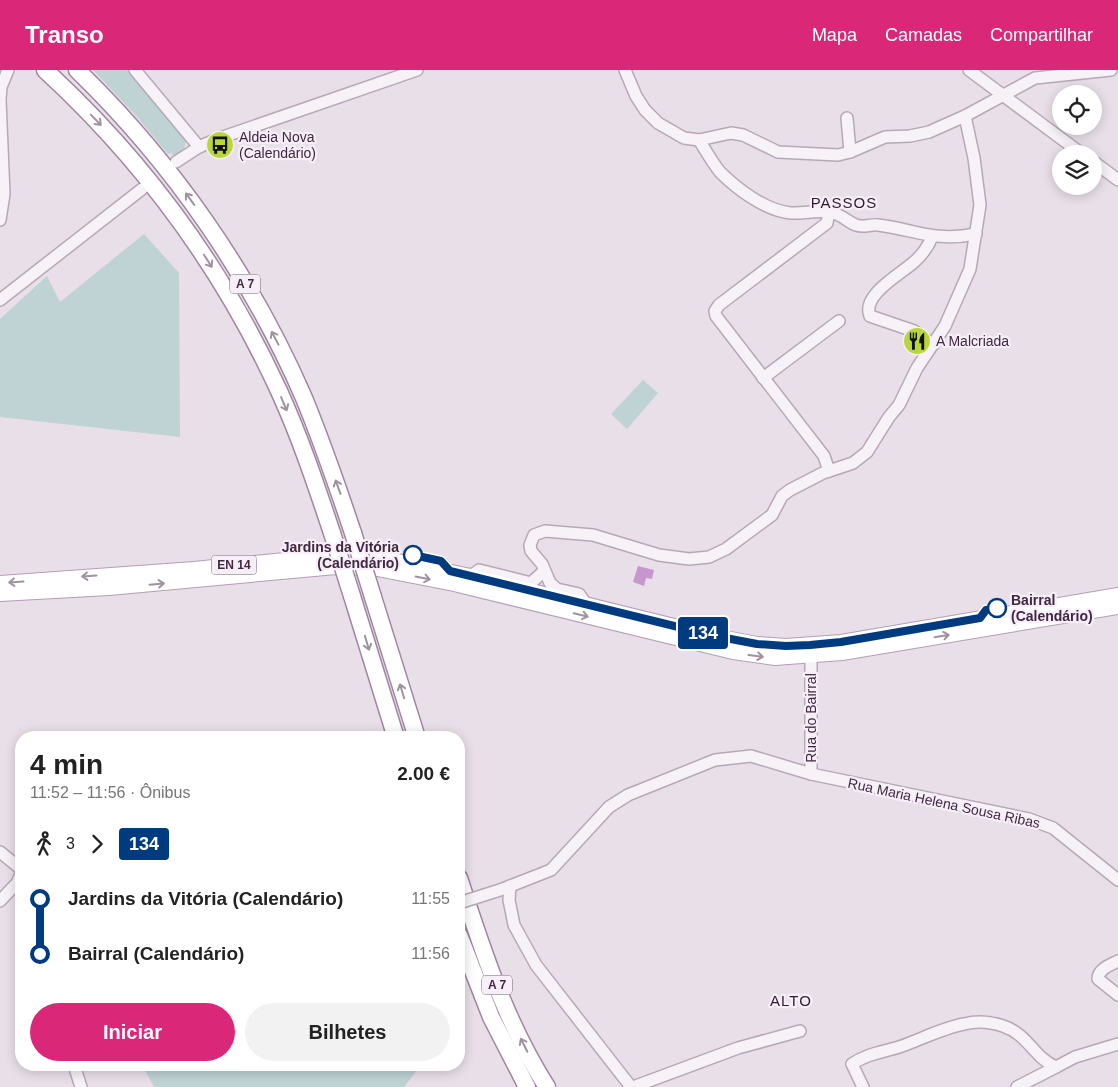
<!DOCTYPE html>
<html lang="pt">
<meta charset="utf-8">
<style>
:root{--surface:#fff;--page:#f2f2f2;--text:#222;--muted:#767676;--accent:#db2777}
body{margin:0;font-family:Arial,sans-serif;background:var(--page);color:var(--text);height:100vh;display:flex;flex-direction:column;font-size:19px;white-space:nowrap}
*{box-sizing:border-box;margin:0}
p{font-size:16px;color:var(--muted)}
.icon{flex:none;width:28px;height:28px;fill:none;stroke:currentColor;stroke-width:2;stroke-linecap:round;stroke-linejoin:round}
.map{position:relative;flex:1;overflow:hidden}
.details{position:absolute;left:15px;top:661px;width:450px;height:340px;display:flex;flex-direction:column;background:var(--surface);border-radius:20px;box-shadow:0 2px 12px #0003}
.details>*{flex:none}
.badge{padding:0 10px;border-radius:4px;font-size:18px;line-height:32px}
.buttons{position:absolute;left:1052px;top:15px;display:grid;gap:10px}
.buttons a{display:grid;place-items:center;width:50px;height:50px;border-radius:50%;background:var(--surface);box-shadow:0 2px 12px #0003;font-size:25px}
.map>.badge{position:absolute;translate:-50% -50%;box-shadow:0 0 0 2px #fff}
.legs{display:flex;align-items:center;gap:8px;height:55px;padding:0 15px;font-size:16px}
.legs p{margin-inline-start:auto}
.summary{display:flex;align-items:center;justify-content:space-between;height:85px;padding:0 15px}
h1{font-size:28px;font-weight:700;line-height:38px}
.primary-button{display:flex;gap:10px;margin-top:auto;padding:10px 15px}
.primary-button a{flex:1;height:58px;border-radius:30px;background:var(--accent);color:#fff;font-size:20px;font-weight:700;line-height:58px;text-align:center}
.primary-button a+a{background:var(--page);color:var(--text)}
ul{padding:0 15px;list-style:none}
li{display:flex;align-items:center;gap:18px;height:55px;font-size:19px}
li i{display:grid;place-items:center;width:8px;height:100%;margin:0 6px;background:currentColor}
li i::after{content:'';width:12px;height:12px;margin:-6px;border:4px solid;border-radius:50%;background:var(--surface)}
li p{margin-inline-start:auto}
li:first-child i{background:linear-gradient(#0000 50%,currentColor 0)}
li:last-child i{background:linear-gradient(currentColor 50%,#0000 0)}
header{display:flex;align-items:center;gap:30px;box-sizing:border-box;height:70px;padding:0 25px;background:var(--accent);color:#fff}
header strong{font-size:24px}
nav{display:flex;gap:28px;margin-inline-start:auto;font-size:18px}
.map>svg:first-child{display:block}
.green{fill:#bfd2d4}
.water{fill:#c597cc}
.lines{fill:none;stroke-linecap:round;stroke-linejoin:round}
.minor-casing{stroke:#b7a8b7;stroke-width:14}
.major-casing{stroke:#b59db6;stroke-width:16}
.highway-casing{stroke:#a085a1;stroke-width:19}
.minor{stroke:#f7f2f7;stroke-width:11}
.major{stroke:#fff;stroke-width:14}
.highway{stroke:#fff;stroke-width:16}
.minor-bridge-casing{stroke:#b7a8b7;stroke-width:14;stroke-linecap:butt}
.highway-bridge-casing{stroke:#a085a1;stroke-width:19;stroke-linecap:butt}
.minor-bridge{stroke:#f7f2f7;stroke-width:11}
.highway-bridge{stroke:#fff;stroke-width:16}
.oneway{stroke:#a093a0}
.line-1-casing{stroke:#fff;stroke-width:11}
.line-1{stroke:#003b80;stroke-width:8}
.stop-1-dot{fill:#fff;stroke:#003b80;stroke-width:2.5}
.labels{text-anchor:middle;stroke-width:4.5;stroke-linejoin:round;paint-order:stroke}
.shield{fill:#f6eff7;stroke:#776378;stroke-width:1}
.shield-label{font-size:12px;font-weight:bold;fill:#412742}
.poi-label{font-size:14px;fill:#412742;stroke:#f6eff7;text-anchor:start}
.stop-label{font-size:14px;font-weight:bold;fill:#412742;stroke:#f6eff7;text-anchor:end}
.street-label{font-size:14px;fill:#412742;stroke:#f6eff7}
.neighbourhood-label{font-size:15px;letter-spacing:1px;fill:#321932;stroke:#f6eff7}
</style>
<header>
<strong>Transo</strong>
<nav><a>Mapa</a><a>Camadas</a><a>Compartilhar</a></nav>
</header>
<div class="map">
<svg width="1118" height="1017" viewBox="0 0 1118 1017">
<rect width="100%" height="100%" fill="#e9dfe9"/>
<g class="green">
<path d="M93,0H130L185,67C187,78 182,82 174,88L171,83L168,84L139,49Z"/>
<path d="M144,164L179,203L180,367L0,347V249L47,206L60,232Z"/>
<path d="M643,310L658,323L627,359L611,344Z"/>
<path d="M145,995H421L404,1017H154L145,1000Z"/>
</g>
<path class="water" d="M638,496L654,500L652,509L646,508L644,516L633,512Z"/>
<g class="lines">
<g class="minor-casing">
<g id="minor">
<path d="M135,0L199,77"/>
<path d="M625,0L636,26L645,40L658,53L684,68L699,70L731,63L743,65L778,82L838,85L850,82L885,67L910,66L929,62L965,46L1035,8L1111,0"/>
<path d="M969,0L1082,84"/>
<path d="M0,29L1,17L8,0"/>
<path d="M0,30L4,124L0,150"/>
<path d="M847,48L850,82"/>
<path d="M699,70C706,81 712,92 720,102C737,119 766,141 791,143C805,144 819,139 833,143C842,145 848,152 856,155C863,158 871,154 878,155C917,160 934,172 976,164"/>
<path d="M176,92L199,77L217,69L417,0"/>
<path d="M1094,92L1118,110"/>
<path d="M829,142L827,153L719,235L715,241L716,246L824,386L829,401"/>
<path d="M932,167C928,177 922,185 914,192C901,204 861,225 870,246L914,261L933,275"/>
<path d="M0,230L142,119"/>
<path d="M763,308L839,251"/>
<path d="M471,506L479,500L531,513L544,501"/>
<path d="M586,534L579,524L557,519L550,513L542,494L531,481L530,475L534,465L545,461L593,465L659,485L689,489L709,487L726,479L772,445L782,426L790,420L823,403L853,393L867,382L889,347L899,335L917,298L945,256L970,199L980,135L974,88L965,46"/>
<path d="M811,704V591"/>
<path d="M0,782L21,799"/>
<path d="M510,816L509,830L514,855L536,895L631,1017"/>
<path d="M500,820L551,800L609,737L628,725L715,690L751,686L811,704L1029,749L1053,758L1118,810"/>
<path d="M0,831L17,813L21,804"/>
<path d="M1118,891C1110,895 1098,899 1098,909L1118,925"/>
<path d="M74,995L81,1017"/>
<path d="M633,1017L738,978L800,961"/>
<path d="M863,1017L852,994C866,984 883,982 899,977C920,970 942,958 964,954C976,951 991,952 1003,956C1028,964 1034,988 1056,997L1075,987L1118,974"/>
<path d="M1017,1017L1056,997"/>
</g>
</g>
<g class="major-casing">
<g id="major">
<path d="M0,513L194,499L336,485L373,486L471,506L715,566L757,574L786,576L841,572L1118,525"/>
<path d="M0,524L109,518L336,497L372,498L454,514L733,582L775,588L842,583L1118,537"/>
</g>
</g>
<g class="highway-casing">
<g id="highway">
<path d="M45,0C144,91 223,199 279,321C300,367 316,415 332,463"/>
<path d="M77,0C173,93 251,206 304,328C322,372 338,418 353,463"/>
<path d="M352,526L396,668"/>
<path d="M373,527L417,668"/>
<path d="M459,808C482,879 506,953 547,1017"/>
<path d="M459,865L491,947L527,1017"/>
</g>
</g>
<use href="#minor" class="minor"/>
<use href="#major" class="major"/>
<use href="#highway" class="highway"/>
<g class="minor-bridge-casing">
<path id="minor-bridge" d="M459,833L500,820"/>
</g>
<g class="highway-bridge-casing">
<g id="highway-bridge">
<path d="M332,463L352,526"/>
<path d="M353,463L373,527"/>
</g>
</g>
<use href="#minor-bridge" class="minor-bridge"/>
<use href="#highway-bridge" class="highway-bridge"/>
</g>
<defs><path id="oneway-shaft" d="M-6 0H5M1.5-3L5.5 0L1.5 3" fill="none" stroke-width="1.6" stroke-linecap="round" stroke-linejoin="round" transform="scale(1.25)"/></defs>
<g class="oneway">
<use href="#oneway-shaft" transform="translate(96 50) rotate(46)"/>
<use href="#oneway-shaft" transform="translate(190 129) rotate(-126)"/>
<use href="#oneway-shaft" transform="translate(208 191) rotate(57)"/>
<use href="#oneway-shaft" transform="translate(275 268) rotate(-118)"/>
<use href="#oneway-shaft" transform="translate(284 334) rotate(67)"/>
<use href="#oneway-shaft" transform="translate(338 417) rotate(-110)"/>
<use href="#oneway-shaft" transform="translate(89 506) rotate(176)"/>
<use href="#oneway-shaft" transform="translate(423 508) rotate(11)"/>
<use href="#oneway-shaft" transform="translate(16 512) rotate(176)"/>
<use href="#oneway-shaft" transform="translate(157 514) rotate(-5)"/>
<use href="#oneway-shaft" transform="translate(581 545) rotate(14)"/>
<use href="#oneway-shaft" transform="translate(942 566) rotate(-10)"/>
<use href="#oneway-shaft" transform="translate(367 573) rotate(73)"/>
<use href="#oneway-shaft" transform="translate(756 586) rotate(7)"/>
<use href="#oneway-shaft" transform="translate(402 621) rotate(-107)"/>
<use href="#oneway-shaft" transform="translate(524 975) rotate(-117)"/>
</g>
<g class="lines">
<g class="line-1-casing">
<path id="line-1" d="M413,485L441,491L450,501L715,566L757,574L786,576L810,575L841,572L980,548L986,540L997,538"/>
</g>
<use href="#line-1" class="line-1"/>
</g>
<defs>
<g id="bus-disc" transform="scale(1.4375)"><circle r="9.5" fill="#b8d73b" stroke="#f6eff7"/><path d="M-5-6H5V4H4V6H2V4H-2V6H-4V4H-5ZM-3.5-4V0h7V-4ZM-3.5 1.2v1.5H-2V1.2ZM2 1.2v1.5H3.5V1.2Z" fill="#111"/></g>
<g id="restaurant-disc" transform="scale(1.4375)"><circle r="9.5" fill="#b8d73b" stroke="#f6eff7"/><path d="M-5-6h1v4h1v-4h1v4h1v-4h1v5L-1.5 .5V6h-2V.5L-5-1ZM5-6V6H3V1.5H1.5Q1.5-4 5-6Z" fill="#111"/></g>
</defs>
<g fill-rule="evenodd">
<use href="#bus-disc" x="220" y="75"/>
<use href="#restaurant-disc" x="917" y="271"/>
</g>
<g class="stop-1-dot">
<circle cx="413" cy="485" r="9"/>
<circle cx="997" cy="538" r="9"/>
</g>
<g class="labels">
<g class="shield">
<rect x="230" y="204.5" width="30" height="19" rx="4"/>
<rect x="211.5" y="485.5" width="45" height="19" rx="4"/>
<rect x="482" y="905.5" width="30" height="19" rx="4"/>
</g>
<g class="shield-label">
<text x="245" y="218">A 7</text>
<text x="234" y="499">EN 14</text>
<text x="497" y="919">A 7</text>
</g>
<g class="poi-label">
<text x="239" y="72">Aldeia Nova<tspan x="239" dy="16">(Calendário)</tspan></text>
<text x="936" y="276">A Malcriada</text>
</g>
<g class="stop-label">
<text x="399" y="482">Jardins da Vitória<tspan x="399" dy="16">(Calendário)</tspan></text>
<text x="1011" y="535" text-anchor="start">Bairral<tspan x="1011" dy="16">(Calendário)</tspan></text>
</g>
<g class="street-label">
<text transform="translate(811 648) rotate(-90)" y="5">Rua do Bairral</text>
<text transform="translate(944 733) rotate(12)" y="5">Rua Maria Helena Sousa Ribas</text>
</g>
<g class="neighbourhood-label">
<text x="844" y="138">PASSOS</text>
<text x="791" y="936">ALTO</text>
</g>
</g>
</svg>
<div class="buttons">
<a><svg class="icon" aria-label="locate" viewBox="0 0 24 24"><circle cx="12" cy="12" r="6"/><path d="M12 2v4M12 18v4M2 12h4M18 12h4"/></svg></a>
<a><svg class="icon" aria-label="layers" viewBox="0 0 24 24"><path d="M12 4l9 5-9 5-9-5zM3 14l9 5 9-5"/></svg></a>
</div>
<b class="badge" style="left:703px;top:563px;background:#003b80;color:#fff">134</b>
<section class="details">
<div class="summary"><div><h1>4 min</h1><p>11:52 – 11:56 · Ônibus</p></div><b>2.00 €</b></div>
<div class="legs"><svg class="icon" aria-label="walk" viewBox="0 0 24 24"><circle cx="13" cy="4" r="2"/><path d="M13 8l-2 6 4 7M11 14l-3 7M7 12l3-4h3l4 4"/></svg>3<svg class="icon" aria-label="forward" viewBox="0 0 24 24"><path d="M9 5l7 7-7 7"/></svg><b class="badge" style="background:#003b80;color:#fff">134</b></div>
<ul>
<li><i style="color:#003b80"></i><b>Jardins da Vitória (Calendário)</b><p>11:55</p></li>
<li><i style="color:#003b80"></i><b>Bairral (Calendário)</b><p>11:56</p></li>
</ul>
<div class="primary-button"><a>Iniciar</a><a>Bilhetes</a></div>
</section>
</div>
